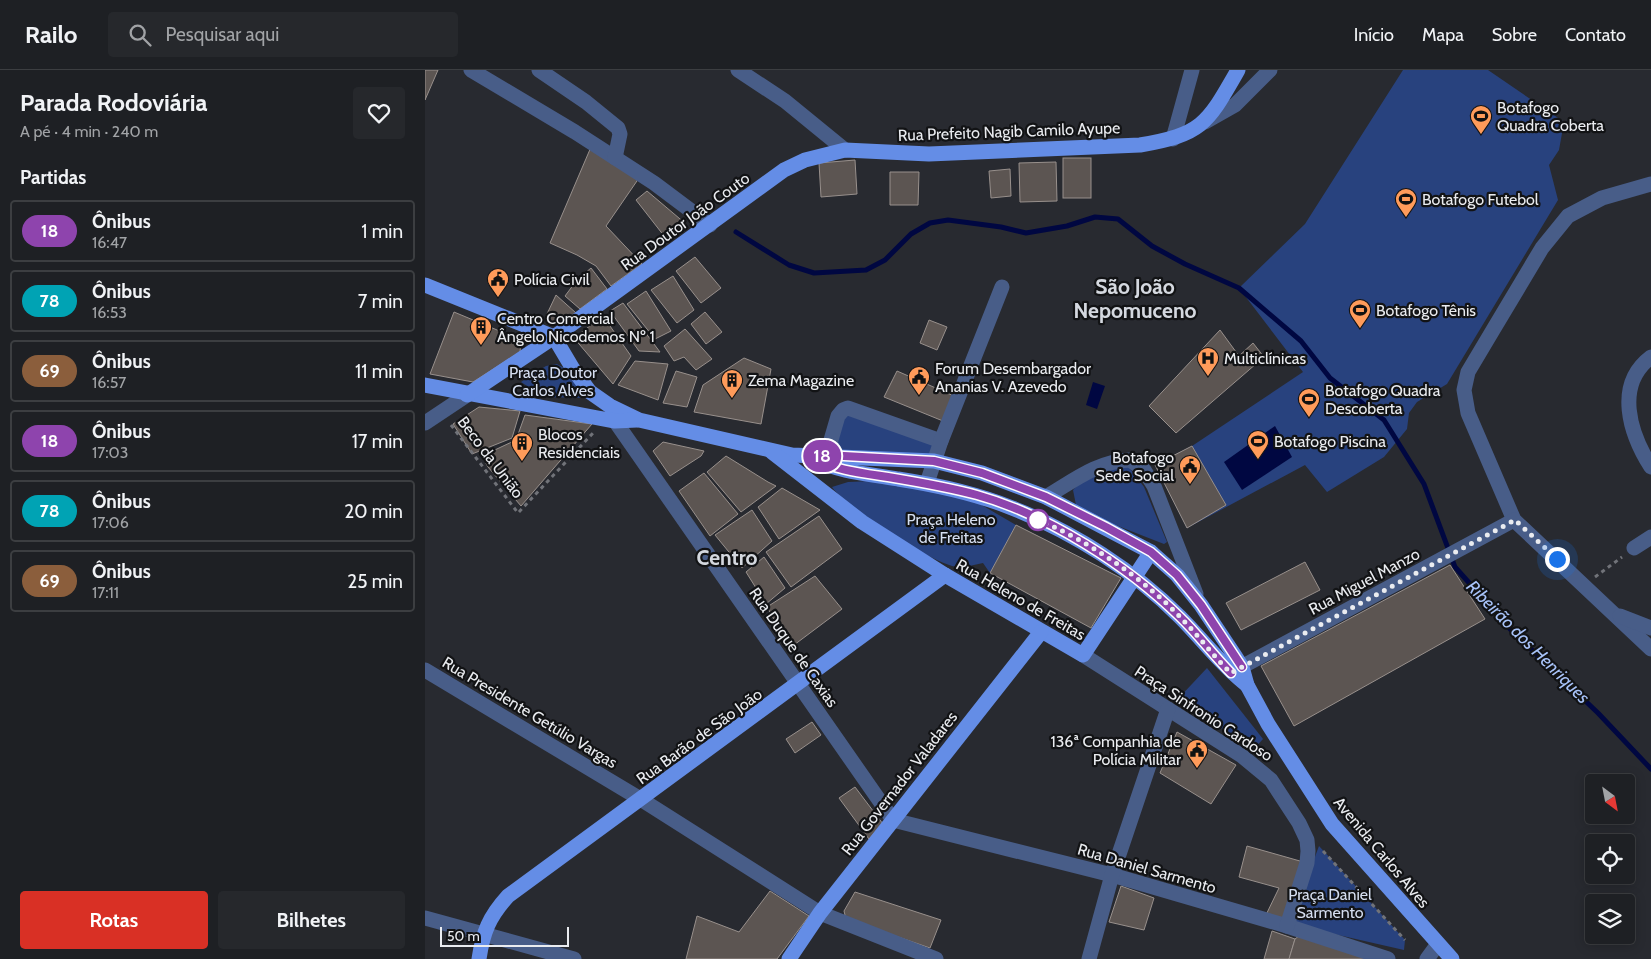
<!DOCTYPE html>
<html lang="pt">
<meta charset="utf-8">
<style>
:root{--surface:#1e2024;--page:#26282c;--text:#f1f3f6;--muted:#a1a3a6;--line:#3c3e41;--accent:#d93025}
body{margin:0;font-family:Cabin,sans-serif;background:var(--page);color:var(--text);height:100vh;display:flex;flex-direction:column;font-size:19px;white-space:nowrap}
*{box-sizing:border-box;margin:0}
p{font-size:16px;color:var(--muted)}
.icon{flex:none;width:28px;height:28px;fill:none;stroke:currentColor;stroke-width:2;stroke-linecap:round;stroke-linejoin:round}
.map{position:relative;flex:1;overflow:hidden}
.sheet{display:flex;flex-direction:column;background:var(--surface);width:425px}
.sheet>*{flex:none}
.badge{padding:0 10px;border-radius:16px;font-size:18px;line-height:32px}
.needle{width:32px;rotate:148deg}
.tools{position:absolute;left:1160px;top:704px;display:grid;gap:10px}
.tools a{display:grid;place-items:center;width:50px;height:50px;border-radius:5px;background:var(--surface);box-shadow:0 2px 12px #0003,0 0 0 1px var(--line);font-size:25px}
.scale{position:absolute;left:15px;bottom:12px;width:129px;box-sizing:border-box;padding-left:5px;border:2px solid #eaecf0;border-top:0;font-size:14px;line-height:18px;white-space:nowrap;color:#eaecf0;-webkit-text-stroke:4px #121315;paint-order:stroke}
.you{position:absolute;width:25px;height:25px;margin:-12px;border:4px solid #fff;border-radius:50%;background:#1a73e8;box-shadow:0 0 0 8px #1a73e833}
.map>.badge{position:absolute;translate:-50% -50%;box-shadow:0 0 0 2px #fff}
h2{padding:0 20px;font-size:19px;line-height:45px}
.round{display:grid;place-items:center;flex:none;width:52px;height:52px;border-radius:5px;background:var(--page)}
.head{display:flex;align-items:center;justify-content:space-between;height:85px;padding:0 20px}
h1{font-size:24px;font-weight:700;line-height:38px}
.cta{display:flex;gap:10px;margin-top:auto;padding:10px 20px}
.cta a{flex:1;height:58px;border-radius:5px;background:var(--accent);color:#fff;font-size:20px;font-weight:700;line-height:58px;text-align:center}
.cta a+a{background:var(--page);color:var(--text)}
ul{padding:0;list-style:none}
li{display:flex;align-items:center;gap:15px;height:62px;margin:0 10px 8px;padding:0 10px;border:2px solid var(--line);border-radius:5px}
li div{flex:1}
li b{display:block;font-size:19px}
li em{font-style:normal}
li .badge{min-width:55px;font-weight:700;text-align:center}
header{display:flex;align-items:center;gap:30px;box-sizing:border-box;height:70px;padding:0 25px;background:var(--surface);border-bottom:1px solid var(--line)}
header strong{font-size:24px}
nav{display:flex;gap:28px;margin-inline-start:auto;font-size:18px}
.search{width:350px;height:45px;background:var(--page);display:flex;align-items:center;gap:12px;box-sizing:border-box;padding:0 18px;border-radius:5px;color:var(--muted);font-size:19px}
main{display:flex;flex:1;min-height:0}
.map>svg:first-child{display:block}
.green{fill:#28427e}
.water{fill:#000741}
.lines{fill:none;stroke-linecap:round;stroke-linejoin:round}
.stream{stroke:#000741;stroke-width:5}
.building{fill:#5c5552;stroke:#98908c}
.path{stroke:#717379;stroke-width:3;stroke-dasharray:4 4;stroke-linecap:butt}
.minor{stroke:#485d88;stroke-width:15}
.major{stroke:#648de6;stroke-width:15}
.line-casing{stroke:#fff;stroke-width:11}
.line{stroke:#8e44ad;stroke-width:8}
.walk{stroke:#eaecf0;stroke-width:5;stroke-dasharray:0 9}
.stop-dot{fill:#fff;stroke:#8e44ad;stroke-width:2.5}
.labels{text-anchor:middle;stroke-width:4.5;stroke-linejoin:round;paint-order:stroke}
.poi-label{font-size:16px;fill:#eaecf0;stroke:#121315;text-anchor:start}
.street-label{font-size:16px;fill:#eaecf0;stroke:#121315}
.park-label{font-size:16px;fill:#d5def0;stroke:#121315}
.water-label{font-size:18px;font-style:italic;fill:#a8c3f9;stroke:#121315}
.district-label{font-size:21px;font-weight:bold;fill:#d4d8df;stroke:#121315}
</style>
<header>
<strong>Railo</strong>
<div class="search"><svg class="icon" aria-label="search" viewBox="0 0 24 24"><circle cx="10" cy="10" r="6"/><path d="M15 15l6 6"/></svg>Pesquisar aqui</div>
<nav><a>Início</a><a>Mapa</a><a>Sobre</a><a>Contato</a></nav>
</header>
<main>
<section class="sheet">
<div class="head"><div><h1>Parada Rodoviária</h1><p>A pé · 4 min · 240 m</p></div><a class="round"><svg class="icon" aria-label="heart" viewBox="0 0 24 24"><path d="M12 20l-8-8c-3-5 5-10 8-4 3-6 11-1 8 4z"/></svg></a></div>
<h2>Partidas</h2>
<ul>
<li><span class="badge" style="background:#8e44ad;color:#fff">18</span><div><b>Ônibus</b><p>16:47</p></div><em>1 min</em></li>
<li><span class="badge" style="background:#00a3b4;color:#fff">78</span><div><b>Ônibus</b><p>16:53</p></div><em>7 min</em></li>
<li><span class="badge" style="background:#8b5e3c;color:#fff">69</span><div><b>Ônibus</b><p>16:57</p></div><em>11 min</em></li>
<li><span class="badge" style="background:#8e44ad;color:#fff">18</span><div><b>Ônibus</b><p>17:03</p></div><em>17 min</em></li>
<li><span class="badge" style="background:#00a3b4;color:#fff">78</span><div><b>Ônibus</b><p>17:06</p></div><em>20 min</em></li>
<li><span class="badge" style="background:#8b5e3c;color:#fff">69</span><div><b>Ônibus</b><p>17:11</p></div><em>25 min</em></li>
</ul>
<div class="cta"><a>Rotas</a><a>Bilhetes</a></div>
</section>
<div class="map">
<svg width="1226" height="889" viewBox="0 0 1226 889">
<rect width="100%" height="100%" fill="#282a30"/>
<g class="green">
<path d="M978,0H1063L1139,52L1134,80L1124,95L1133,130L1022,314L992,332L984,343L982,359L959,387L902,422L880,395L762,458L730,395L767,376L878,302L814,218L880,154Z"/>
<path d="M132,294L141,299L159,324L158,328L119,327L96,312L121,296Z"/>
<path d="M419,343L512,374L502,388L408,383Z"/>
<path d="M703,396L719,417L742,472L739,474L652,440L648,420C665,400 678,397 703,396Z"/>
<path d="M470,410L536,423L591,455L565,503L558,493C548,495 537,499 527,496C500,488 423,440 407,417L423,412Z"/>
<path d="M782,598L838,669L829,679L752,630Z"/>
<path d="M894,776L980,870L979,880L865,854Z"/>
</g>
<g class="water">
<path d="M668,312L680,316L672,339L661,335Z"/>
<path d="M850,356L867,387L817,420L799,392Z"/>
</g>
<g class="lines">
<path class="stream" d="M311,162L364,195L389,203L441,200L460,190L486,164L505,153L523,150L576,157L601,163L642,156L670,147L693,149L727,176L760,194L814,218L876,271L905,308L959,350L999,414L1030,497L1087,561L1173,643L1226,699"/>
</g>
<g class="building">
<path d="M0,0H13L0,30Z"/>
<path d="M166,77L214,108L181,156L217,194L186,216L171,196L152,185L125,173Z"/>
<rect x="638" y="88" width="28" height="40"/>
<path d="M430,90L432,124L396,127L394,93Z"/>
<path d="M631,92L632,131L595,132L594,93Z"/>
<path d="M585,99L586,126L566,128L564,101Z"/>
<path d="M465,102H494L493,135H465Z"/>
<path d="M222,121L261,154L243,171L211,130Z"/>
<path d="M270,187L296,218L276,233L251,201Z"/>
<path d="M166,198L182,219L155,239L140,226L152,210Z"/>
<path d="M248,206L269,240L252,253L226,220Z"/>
<path d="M221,221L246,261L230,269L202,234Z"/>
<path d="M131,225L151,243L141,252H127L121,246Z"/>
<path d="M198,233L235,282L214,281L185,241Z"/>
<path d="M29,242L96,270L95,282L48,312L5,304Z"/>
<path d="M280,242L297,262L281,274L266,254Z"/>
<path d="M178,246L206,286L188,314L149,268Z"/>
<path d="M504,250L522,257L512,280L495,273Z"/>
<path d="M260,259L287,289L271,300L259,287L249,291L239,276Z"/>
<path d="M795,260L814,286L828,273L839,287L751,363L724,336Z"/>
<path d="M319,288L346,299L336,354L269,342L278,315Z"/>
<path d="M210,291L243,294L233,330L193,315Z"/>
<path d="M251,301L272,307L262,337L238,333Z"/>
<path d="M472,301L529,326L518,351L459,327Z"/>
<path d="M54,337L95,341L87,368L47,384L28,354Z"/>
<path d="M100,345L167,354L96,436L63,397L57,386L91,370Z"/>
<path d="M238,372L279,381L276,386L245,406L228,381Z"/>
<path d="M767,376L801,435L762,458L730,395Z"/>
<path d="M301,386L343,412L351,416L316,442L282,402Z"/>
<path d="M279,403L313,444L285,466L254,421Z"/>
<path d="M357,418L395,440L354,469L333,437Z"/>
<path d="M327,440L347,471L317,498L290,465Z"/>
<path d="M394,446L417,479L366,517L341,482Z"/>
<path d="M591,455L696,508L666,558L565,503Z"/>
<path d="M339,487L360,518L341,534L321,502Z"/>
<path d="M880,492L895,520L816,560L801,533Z"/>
<path d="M1025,495L1060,549L869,656L836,596Z"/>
<path d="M390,506L417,539L365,578L342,537Z"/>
<path d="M387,652L396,665L370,683L361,669Z"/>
<path d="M752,662L811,695L786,734L735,703Z"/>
<path d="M430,717L458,754L444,769L414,728Z"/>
<path d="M822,776L882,793L862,856L839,849L854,818L814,807Z"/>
<path d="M696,816L729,828L719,860L684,852Z"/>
<path d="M345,821L384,846L352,889H261L272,846L314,862Z"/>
<path d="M430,822L516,850L505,878L421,849L419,841Z"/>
<path d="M847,861L870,869L864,889H839Z"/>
<path d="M879,862L956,889H864L870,869Z"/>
</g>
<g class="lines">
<g class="path">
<path d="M26,355L93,443L168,363"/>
<path d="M1170,507L1197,487"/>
<path d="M898,781L980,870"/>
</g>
<g class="minor">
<path d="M46,0L150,62L229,113L285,155"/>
<path d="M114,0L161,32L193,58L195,64L190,88"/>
<path d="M313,0L360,31L420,80"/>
<path d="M780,52L810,35L845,0"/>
<path d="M748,69L767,0"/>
<path d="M1226,114L1177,128L1143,146L1117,178L1068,260L1043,302L1039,320L1043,343L1089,450L1226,579"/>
<path d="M1226,287C1189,315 1205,364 1226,397"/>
<path d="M190,351L468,750L687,805L862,856L963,889"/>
<path d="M0,353L42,325"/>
<path d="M399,394L413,346L418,340L423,338L516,371"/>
<path d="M502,413L516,371L577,217"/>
<path d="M621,427C648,411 673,391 705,390L719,400L729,416L771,524"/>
<path d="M1209,478L1226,467"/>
<path d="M1195,546L1226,558"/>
<path d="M658,585L817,686L846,710L874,753L882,770L883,781L882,793L862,856"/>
<path d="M0,600L217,730L395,843L511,889"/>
<path d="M807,602L1089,450"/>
<path d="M0,848L149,889"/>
<path d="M664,889L687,805L743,639"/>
<path d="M1002,889L1013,874"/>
</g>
<g class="major">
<path d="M0,215L129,267"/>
<path d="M129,267L148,299L165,322L185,336L214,350L367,385L509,391L557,403L621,427L726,482L752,505L776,535L810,586L817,597L822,615L843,654L907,754L1027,889"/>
<path d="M0,315L173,348L190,351L212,350"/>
<path d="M42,325L129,267L359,100L380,90L420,80L504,84L715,75C778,64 782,54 813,0"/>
<path d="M347,382L437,452L520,505L658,585L726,482"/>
<path d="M392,390C416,403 447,404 473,409C512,415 550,423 587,438C649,462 709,501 755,547C778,570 796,595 822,615"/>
<path d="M54,889C58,862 64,847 83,826L520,505"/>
<path d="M364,889L395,843L616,562"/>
</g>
</g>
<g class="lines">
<g class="line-casing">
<path id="line" d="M806,603C788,585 773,564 755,547C702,495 623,445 552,425C523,417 493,412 463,407C437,403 410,400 386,388L401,385L509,391L557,403L621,427L681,457L726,482L752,505L776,535L817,597"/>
</g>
<use href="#line" class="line"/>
<path class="walk" d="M613,450C661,469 722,511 757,549C774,566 788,586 806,603L1090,450L1132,489"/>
</g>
<defs>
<g id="stadium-pin" transform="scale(1.125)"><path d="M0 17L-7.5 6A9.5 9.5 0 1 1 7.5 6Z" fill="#ff9b5a" stroke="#121315"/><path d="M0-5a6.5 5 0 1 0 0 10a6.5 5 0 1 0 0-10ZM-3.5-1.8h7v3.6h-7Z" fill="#111"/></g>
<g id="civic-pin" transform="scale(1.125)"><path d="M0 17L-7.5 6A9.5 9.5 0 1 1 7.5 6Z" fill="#ff9b5a" stroke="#121315"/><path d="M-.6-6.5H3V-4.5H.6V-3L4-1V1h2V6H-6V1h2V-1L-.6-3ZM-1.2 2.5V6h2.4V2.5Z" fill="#111"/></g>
<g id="building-pin" transform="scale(1.125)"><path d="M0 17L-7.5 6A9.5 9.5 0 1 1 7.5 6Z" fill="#ff9b5a" stroke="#121315"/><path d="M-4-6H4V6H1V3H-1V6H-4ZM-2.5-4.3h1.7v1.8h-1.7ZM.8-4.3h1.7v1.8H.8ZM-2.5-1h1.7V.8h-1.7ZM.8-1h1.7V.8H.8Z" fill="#111"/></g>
<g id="hospital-pin" transform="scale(1.125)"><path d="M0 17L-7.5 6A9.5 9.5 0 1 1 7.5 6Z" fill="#ff9b5a" stroke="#121315"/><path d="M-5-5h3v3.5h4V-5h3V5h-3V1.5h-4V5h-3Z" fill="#111"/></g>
</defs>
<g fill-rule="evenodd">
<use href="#stadium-pin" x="1056" y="46"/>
<use href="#stadium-pin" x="981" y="129"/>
<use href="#civic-pin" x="73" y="209"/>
<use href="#stadium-pin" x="935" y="240"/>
<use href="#building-pin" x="56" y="257"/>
<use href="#hospital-pin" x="783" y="288"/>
<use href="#civic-pin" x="494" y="307"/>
<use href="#building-pin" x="307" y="310"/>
<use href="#stadium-pin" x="884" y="329"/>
<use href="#stadium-pin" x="833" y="371"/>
<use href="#building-pin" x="97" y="373"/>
<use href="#civic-pin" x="765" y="396"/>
<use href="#civic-pin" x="772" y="680"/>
</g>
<circle class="stop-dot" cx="613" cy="450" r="10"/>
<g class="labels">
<g class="poi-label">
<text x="1072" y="43">Botafogo<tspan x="1072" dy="18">Quadra Coberta</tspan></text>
<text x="997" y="135">Botafogo Futebol</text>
<text x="89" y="215">Polícia Civil</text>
<text x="951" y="246">Botafogo Tênis</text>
<text x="72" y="254">Centro Comercial<tspan x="72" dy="18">Ângelo Nicodemos Nº 1</tspan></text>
<text x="799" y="294">Multiclínicas</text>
<text x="510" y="304">Forum Desembargador<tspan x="510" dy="18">Ananias V. Azevedo</tspan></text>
<text x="323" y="316">Zema Magazine</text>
<text x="900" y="326">Botafogo Quadra<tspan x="900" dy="18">Descoberta</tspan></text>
<text x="113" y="370">Blocos<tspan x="113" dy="18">Residenciais</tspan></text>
<text x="849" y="377">Botafogo Piscina</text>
<text x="749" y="393" text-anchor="end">Botafogo<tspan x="749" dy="18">Sede Social</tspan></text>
<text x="756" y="677" text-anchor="end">136ª Companhia de<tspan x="756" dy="18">Polícia Militar</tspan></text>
</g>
<g class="street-label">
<text transform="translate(584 61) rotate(-2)" y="6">Rua Prefeito Nagib Camilo Ayupe</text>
<text transform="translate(260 151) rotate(-36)" y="6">Rua Doutor João Couto</text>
<text transform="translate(66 387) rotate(53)" y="6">Beco da União</text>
<text transform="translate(939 511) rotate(-28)" y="6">Rua Miguel Manzo</text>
<text transform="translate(596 529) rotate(30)" y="6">Rua Heleno de Freitas</text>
<text transform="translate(369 577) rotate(55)" y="6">Rua Duque de Caxias</text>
<text transform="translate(105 642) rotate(31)" y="6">Rua Presidente Getúlio Vargas</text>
<text transform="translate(779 643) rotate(33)" y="6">Praça Sinfronio Cardoso</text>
<text transform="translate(274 666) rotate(-36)" y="6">Rua Barão de São João</text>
<text transform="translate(474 713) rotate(-52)" y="6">Rua Governador Valadares</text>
<text transform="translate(957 782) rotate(50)" y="6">Avenida Carlos Alves</text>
<text transform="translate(722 798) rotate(16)" y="6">Rua Daniel Sarmento</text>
</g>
<g class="park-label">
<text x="128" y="308">Praça Doutor<tspan x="128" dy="18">Carlos Alves</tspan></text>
<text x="526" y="455">Praça Heleno<tspan x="526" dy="18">de Freitas</tspan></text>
<text x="905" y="830">Praça Daniel<tspan x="905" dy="18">Sarmento</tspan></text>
</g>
<g class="water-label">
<text transform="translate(1103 572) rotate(45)" y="6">Ribeirão dos Henriques</text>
</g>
<g class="district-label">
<text x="710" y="224">São João<tspan x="710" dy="24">Nepomuceno</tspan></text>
<text x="302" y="495">Centro</text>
</g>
</g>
</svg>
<div class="tools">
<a><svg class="needle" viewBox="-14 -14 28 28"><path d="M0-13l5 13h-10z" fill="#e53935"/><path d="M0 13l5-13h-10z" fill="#a1a3a6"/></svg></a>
<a><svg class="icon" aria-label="locate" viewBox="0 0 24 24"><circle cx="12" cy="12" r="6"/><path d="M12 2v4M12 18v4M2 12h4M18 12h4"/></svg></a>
<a><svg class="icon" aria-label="layers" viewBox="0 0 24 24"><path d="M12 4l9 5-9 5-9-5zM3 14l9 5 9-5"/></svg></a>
</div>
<div class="scale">50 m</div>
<div class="you" style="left:1132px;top:489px"></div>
<b class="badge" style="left:397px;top:386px;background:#8e44ad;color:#fff">18</b>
</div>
</main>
